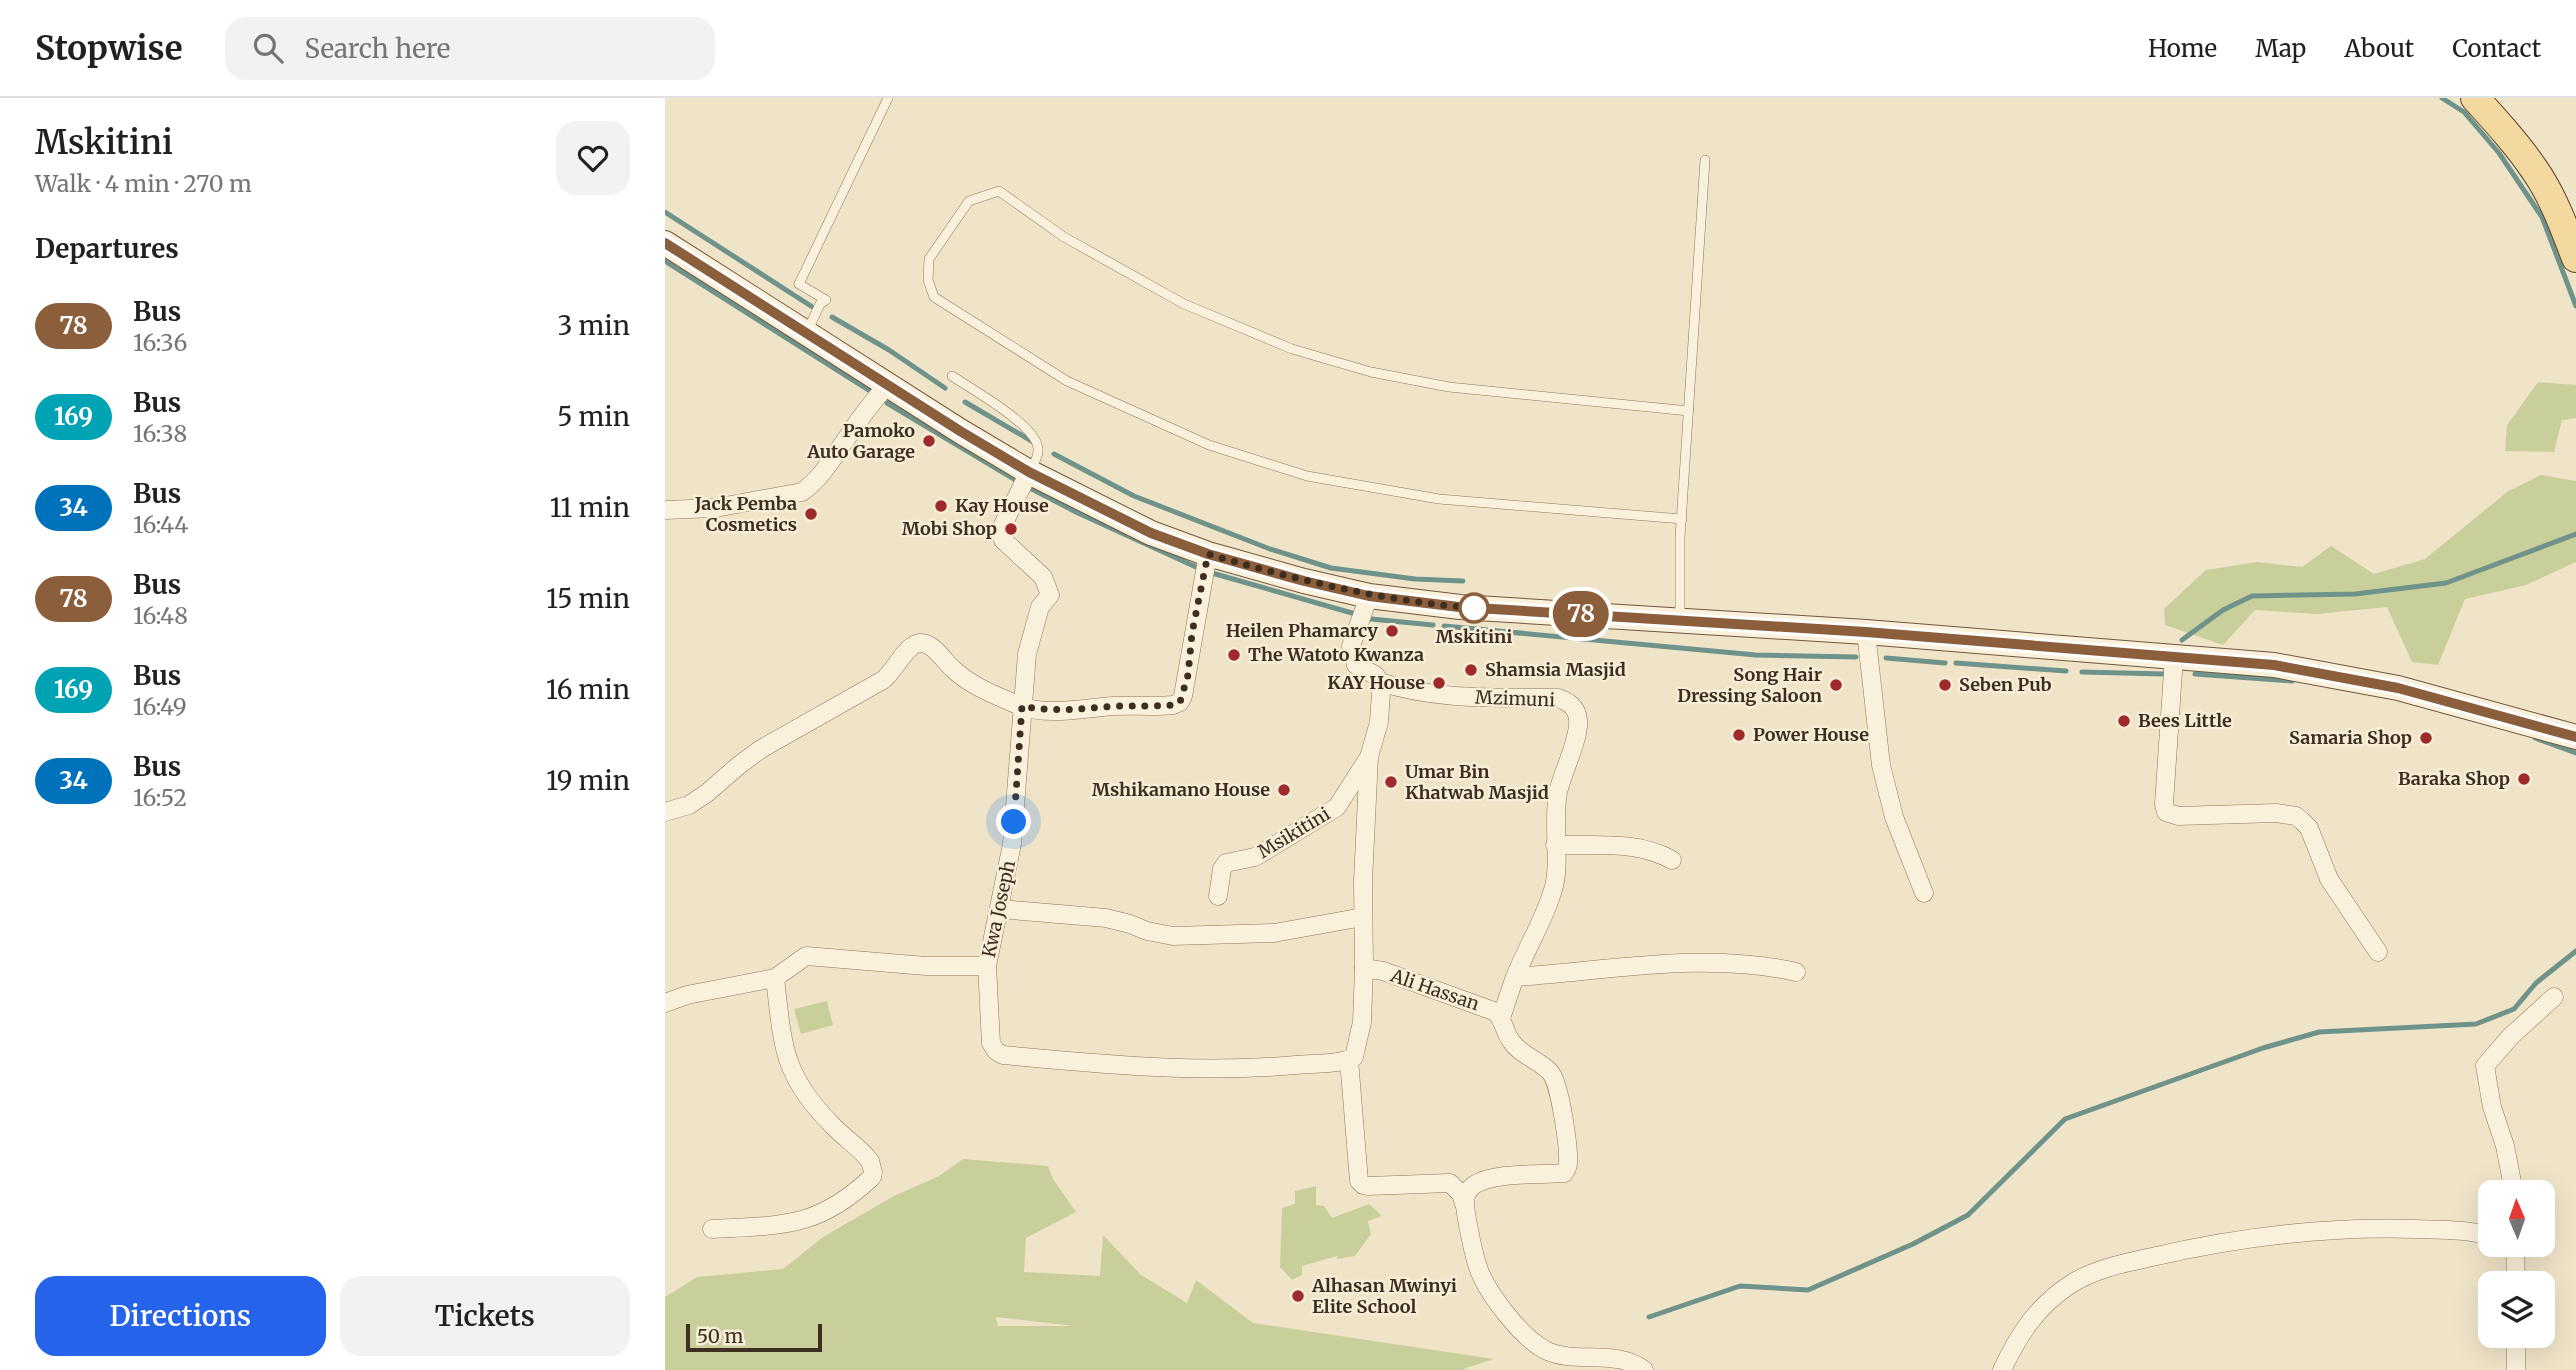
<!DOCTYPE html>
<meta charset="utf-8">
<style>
:root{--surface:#fff;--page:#f2f2f2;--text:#202124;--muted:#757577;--line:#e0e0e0;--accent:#2563eb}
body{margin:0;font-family:Merriweather,serif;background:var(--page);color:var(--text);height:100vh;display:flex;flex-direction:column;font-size:26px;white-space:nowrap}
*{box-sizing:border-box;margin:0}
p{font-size:23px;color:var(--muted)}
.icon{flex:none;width:38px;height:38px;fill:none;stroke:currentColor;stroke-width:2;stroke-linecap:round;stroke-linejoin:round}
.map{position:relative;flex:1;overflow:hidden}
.side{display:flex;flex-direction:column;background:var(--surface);width:665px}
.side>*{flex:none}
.badge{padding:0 14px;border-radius:23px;font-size:24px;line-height:46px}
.needle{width:46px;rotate:358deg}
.tools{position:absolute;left:1813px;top:1082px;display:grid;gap:14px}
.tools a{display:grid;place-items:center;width:77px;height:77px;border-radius:14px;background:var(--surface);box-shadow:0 7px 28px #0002;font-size:35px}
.scale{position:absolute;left:21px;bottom:18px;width:136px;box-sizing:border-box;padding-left:7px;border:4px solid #3d2e20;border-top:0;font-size:19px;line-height:24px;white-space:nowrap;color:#3d2e20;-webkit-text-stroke:5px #f7eed8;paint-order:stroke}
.you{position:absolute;width:35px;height:35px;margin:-18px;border:5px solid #fff;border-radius:50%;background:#1a73e8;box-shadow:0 0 0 10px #1a73e833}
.map>.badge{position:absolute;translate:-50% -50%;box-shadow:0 0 0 4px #fff}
h2{padding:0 35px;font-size:26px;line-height:63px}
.round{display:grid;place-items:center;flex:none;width:74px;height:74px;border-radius:21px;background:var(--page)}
.head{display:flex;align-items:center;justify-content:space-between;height:119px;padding:0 35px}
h1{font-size:33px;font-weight:600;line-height:52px}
.button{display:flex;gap:14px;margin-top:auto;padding:14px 35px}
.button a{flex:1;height:80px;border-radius:21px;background:var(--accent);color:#fff;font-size:28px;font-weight:600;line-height:80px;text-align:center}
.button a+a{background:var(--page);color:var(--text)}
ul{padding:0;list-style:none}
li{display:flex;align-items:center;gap:21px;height:91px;padding:0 35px}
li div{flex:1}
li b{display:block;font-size:26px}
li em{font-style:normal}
li .badge{min-width:77px;font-weight:700;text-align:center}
header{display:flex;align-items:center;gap:42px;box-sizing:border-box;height:98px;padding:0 35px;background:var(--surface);border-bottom:2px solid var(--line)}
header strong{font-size:33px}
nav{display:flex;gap:38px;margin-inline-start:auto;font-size:24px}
.search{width:490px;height:63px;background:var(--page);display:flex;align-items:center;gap:18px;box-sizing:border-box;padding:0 24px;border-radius:21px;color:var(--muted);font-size:26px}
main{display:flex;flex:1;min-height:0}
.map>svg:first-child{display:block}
.green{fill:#c9cf9b;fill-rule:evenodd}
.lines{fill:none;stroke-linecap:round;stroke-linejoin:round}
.stream{stroke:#6f938a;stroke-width:5}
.service-casing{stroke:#8d765c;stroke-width:10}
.minor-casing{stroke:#8d765c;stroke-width:19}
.secondary-casing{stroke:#6f573f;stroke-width:26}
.primary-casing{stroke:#5b4430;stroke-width:30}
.service{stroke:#faf1dc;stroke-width:9}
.minor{stroke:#faf1dc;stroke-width:18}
.secondary{stroke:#faf1dc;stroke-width:24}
.primary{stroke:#f3d9a0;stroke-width:28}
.line-casing{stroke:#fff;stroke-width:16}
.line{stroke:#8b5e3c;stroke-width:10}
.walk{stroke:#3d2e20;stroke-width:7;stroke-dasharray:0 12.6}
.poi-dot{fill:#9e2a2b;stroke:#f7eed8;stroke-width:2.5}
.stop-dot{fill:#fff;stroke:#8b5e3c;stroke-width:3.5}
.labels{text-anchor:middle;stroke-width:5;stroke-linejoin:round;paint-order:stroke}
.poi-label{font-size:18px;font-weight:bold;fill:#3d2e20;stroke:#f7eed8;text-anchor:end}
.stop-label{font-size:18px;font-weight:bold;fill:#3d2e20;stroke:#f7eed8}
.street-label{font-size:18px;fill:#3d2e20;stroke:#f7eed8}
</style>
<header>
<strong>Stopwise</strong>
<div class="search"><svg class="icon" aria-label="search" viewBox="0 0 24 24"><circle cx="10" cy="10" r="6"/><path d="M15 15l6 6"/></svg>Search here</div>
<nav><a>Home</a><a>Map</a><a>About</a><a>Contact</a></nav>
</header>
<main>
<section class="side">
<div class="head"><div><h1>Mskitini</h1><p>Walk · 4 min · 270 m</p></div><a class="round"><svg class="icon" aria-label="heart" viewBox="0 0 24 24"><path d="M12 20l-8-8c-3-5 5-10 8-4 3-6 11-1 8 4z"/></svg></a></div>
<h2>Departures</h2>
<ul>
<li><span class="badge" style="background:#8b5e3c;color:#fff">78</span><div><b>Bus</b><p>16:36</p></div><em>3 min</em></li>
<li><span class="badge" style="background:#00a3b4;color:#fff">169</span><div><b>Bus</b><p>16:38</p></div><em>5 min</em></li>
<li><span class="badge" style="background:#0072bc;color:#fff">34</span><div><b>Bus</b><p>16:44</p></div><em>11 min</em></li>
<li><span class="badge" style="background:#8b5e3c;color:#fff">78</span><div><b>Bus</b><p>16:48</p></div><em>15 min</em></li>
<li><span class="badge" style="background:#00a3b4;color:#fff">169</span><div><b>Bus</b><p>16:49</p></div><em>16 min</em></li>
<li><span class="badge" style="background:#0072bc;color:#fff">34</span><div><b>Bus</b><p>16:52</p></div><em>19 min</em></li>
</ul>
<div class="button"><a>Directions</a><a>Tickets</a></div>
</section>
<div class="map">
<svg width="1911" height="1272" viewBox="0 0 1911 1272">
<rect width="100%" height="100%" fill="#f0e4c8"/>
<g class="green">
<path d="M1873,284L1911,287V320L1897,322L1889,354L1840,353L1842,327Z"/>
<path d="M1876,377L1911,383V464L1861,487L1800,501L1773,567L1747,564L1722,509L1652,516L1590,512L1558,547L1500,527L1499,511L1541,472L1592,464L1637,469L1666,448L1709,476L1760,461L1842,394Z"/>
<path d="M162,903L168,927L136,936L129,911Z"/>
<path d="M298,1061L383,1068L388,1081L411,1114L361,1140L359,1174L435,1178L438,1137L476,1177L522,1205L531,1182L588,1225L829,1261L798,1271L805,1272H0V1199L32,1179L118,1171L158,1139L229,1098L274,1078ZM331,1220V1219L408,1228H333Z"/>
<path d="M651,1088V1107L659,1108L667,1120L704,1106L717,1118L703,1123L706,1136L690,1158L672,1161V1158L637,1168V1177L627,1182L615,1169L617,1110L630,1106V1093Z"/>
</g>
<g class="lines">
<g class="stream">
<path d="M1777,0L1799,14L1834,55L1877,119L1911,208"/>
<path d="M0,114L149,210"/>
<path d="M0,163L205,293"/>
<path d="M167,219L224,252L280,290"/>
<path d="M300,304L370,345"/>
<path d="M222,305L354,384"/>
<path d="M389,356L469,398L605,451L666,470L750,481L798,483"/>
<path d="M361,388L413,415L531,469"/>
<path d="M547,475L694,517"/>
<path d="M706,521L768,527"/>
<path d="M779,528L1091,557L1191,559"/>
<path d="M1517,542L1558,512L1587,498L1690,496L1781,485L1911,436"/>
<path d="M1221,560L1280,565"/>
<path d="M1291,565L1401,573"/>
<path d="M1417,574L1499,576"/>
<path d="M1530,576L1627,583"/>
<path d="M1870,640L1911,655"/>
<path d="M984,1219L1075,1188L1143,1192L1248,1146L1303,1117L1400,1021L1598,950L1654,934L1811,926L1849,911L1871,885L1911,853"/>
</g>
<g class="service-casing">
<g id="service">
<path d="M142,234L155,206L161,202L134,186L223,0"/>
<path d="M287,278C306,291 373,328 373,351C374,358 369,366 365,372"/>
<path d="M1017,421L774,401L642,378L544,347L402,283L269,199L263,182L264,161L304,103L334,93L399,139L519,206L627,251L706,274L784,289L1024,313"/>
<path d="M1015,522V440L1040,62"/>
</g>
</g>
<g class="minor-casing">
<g id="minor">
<path d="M364,374L336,431L338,442L378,479L385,497L375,509L362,556L347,746L322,868L326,945L331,953L338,957C438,966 530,976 631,967C649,965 673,967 689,959L697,924L699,870L698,783L704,659L714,624L716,595L715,584L710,577L691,567L686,548L704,498"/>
<path d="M0,412L50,410L137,394C158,379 171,355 186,334C197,317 210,301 223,286"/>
<path d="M1201,534L1216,667L1229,719L1259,795"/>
<path d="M1509,559L1499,706L1501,714L1513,718L1611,715L1631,718L1637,723L1644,730L1664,781L1713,854"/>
<path d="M715,584C773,603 833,599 893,600C904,604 912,609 913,622C915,640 898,673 893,694C887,726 897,767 887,795C878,824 861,851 850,879C845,892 841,906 836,920"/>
<path d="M0,714L24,707L42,695L73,668L96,651L218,582C230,573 241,546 255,545C268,544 279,563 288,571C306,588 330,597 353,607C383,619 418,610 449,608C469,607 489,609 508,607L515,604L518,598L543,456"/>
<path d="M890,747C928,748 973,742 1007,762"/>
<path d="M553,798L557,771L561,765L590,759L672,709L702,662"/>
<path d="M335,811L441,820L465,826L482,833L508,838L609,835L698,819"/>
<path d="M699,870L718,873L831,914C839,923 839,933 846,943C855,957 874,962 885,974C895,984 904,1050 903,1065C903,1070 902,1070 899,1075C874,1077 829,1074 809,1087C795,1097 801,1113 803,1127C806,1141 808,1155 813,1169C821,1194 856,1239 880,1252C910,1267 950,1250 979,1272"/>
<path d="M850,879C942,873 1040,853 1131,874"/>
<path d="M0,905L22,897L110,880L141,858L261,868H322"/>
<path d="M684,962L694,1083L698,1087L703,1088L785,1085L796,1096L799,1106"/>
<path d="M1849,1094L1840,1048L1827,1009L1820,968L1845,939L1889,899"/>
<path d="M47,1131C117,1127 152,1131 207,1079L208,1074L205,1063C195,1050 181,1041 169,1029C117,977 118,949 110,880"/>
<path d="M1850,1146L1851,1185"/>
<path d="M1851,1237V1272"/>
<path d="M1337,1272C1354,1236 1372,1208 1406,1186C1429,1171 1460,1165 1487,1159C1574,1139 1661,1128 1751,1131C1776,1132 1801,1131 1825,1138"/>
</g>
</g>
<g class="secondary-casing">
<path id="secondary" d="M0,145L295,333L364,374L486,435L543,456L639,483L704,498L795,509L1201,534L1609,567L1733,590L1911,639"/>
</g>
<g class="primary-casing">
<path id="primary" d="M1810,0C1831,23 1852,46 1869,71C1888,98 1899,129 1911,160"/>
</g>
<use href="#service" class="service"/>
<use href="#minor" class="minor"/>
<use href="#secondary" class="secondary"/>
<use href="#primary" class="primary"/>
</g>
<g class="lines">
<g class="line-casing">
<path id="line" d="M0,145L295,333L364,374L486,435L543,456L639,483L704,498L794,509L1201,534L1609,567L1733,590L1911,639"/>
</g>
<use href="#line" class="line"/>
<path class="walk" d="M349,724L357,608C389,615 420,610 452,608C471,608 490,608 508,607L515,604L523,577L527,535L543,456C635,483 726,505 822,511L809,510"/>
</g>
<g class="poi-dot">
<circle cx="264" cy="343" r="7"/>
<circle cx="276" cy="408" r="7"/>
<circle cx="146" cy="416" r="7"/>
<circle cx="346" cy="431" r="7"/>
<circle cx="727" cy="533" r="7"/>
<circle cx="569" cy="557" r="7"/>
<circle cx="806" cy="572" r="7"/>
<circle cx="774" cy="585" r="7"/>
<circle cx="1171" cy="587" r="7"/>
<circle cx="1280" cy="587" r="7"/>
<circle cx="1459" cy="623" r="7"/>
<circle cx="1074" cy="637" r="7"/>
<circle cx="1761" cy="640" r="7"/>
<circle cx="1859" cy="681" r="7"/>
<circle cx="726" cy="684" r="7"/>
<circle cx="619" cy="692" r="7"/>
<circle cx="633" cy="1198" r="7"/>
</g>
<circle class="stop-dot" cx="809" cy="510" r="14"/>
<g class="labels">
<g class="poi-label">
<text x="250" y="339">Pamoko<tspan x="250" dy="21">Auto Garage</tspan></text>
<text x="132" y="412">Jack Pemba<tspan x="132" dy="21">Cosmetics</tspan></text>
<text x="290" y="414" text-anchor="start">Kay House</text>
<text x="332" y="437">Mobi Shop</text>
<text x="713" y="539">Heilen Phamarcy</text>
<text x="583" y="563" text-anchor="start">The Watoto Kwanza</text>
<text x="820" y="578" text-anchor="start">Shamsia Masjid</text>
<text x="1157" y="583">Song Hair<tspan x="1157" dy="21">Dressing Saloon</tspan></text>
<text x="760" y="591">KAY House</text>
<text x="1294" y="593" text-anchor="start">Seben Pub</text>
<text x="1473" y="629" text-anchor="start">Bees Little</text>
<text x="1088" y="643" text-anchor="start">Power House</text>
<text x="1747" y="646">Samaria Shop</text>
<text x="740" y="680" text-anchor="start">Umar Bin<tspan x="740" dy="21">Khatwab Masjid</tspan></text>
<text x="1845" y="687">Baraka Shop</text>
<text x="605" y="698">Mshikamano House</text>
<text x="647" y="1194" text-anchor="start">Alhasan Mwinyi<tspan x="647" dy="21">Elite School</tspan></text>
</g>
<g class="stop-label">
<text x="809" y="545">Mskitini</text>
</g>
<g class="street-label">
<text transform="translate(850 601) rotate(2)" y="6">Mzimuni</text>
<text transform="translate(629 735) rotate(-31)" y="6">Msikitini</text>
<text transform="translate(334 811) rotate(-78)" y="6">Kwa Joseph</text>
<text transform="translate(770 892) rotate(19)" y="6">Ali Hassan</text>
</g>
</g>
</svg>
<div class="tools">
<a><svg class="needle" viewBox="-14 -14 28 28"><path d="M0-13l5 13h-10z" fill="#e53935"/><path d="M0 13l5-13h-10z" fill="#757577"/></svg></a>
<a><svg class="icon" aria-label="layers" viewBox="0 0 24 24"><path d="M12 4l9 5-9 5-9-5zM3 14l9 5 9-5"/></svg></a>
</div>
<div class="scale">50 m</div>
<div class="you" style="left:349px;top:724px"></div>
<b class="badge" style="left:916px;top:516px;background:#8b5e3c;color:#fff">78</b>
</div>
</main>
